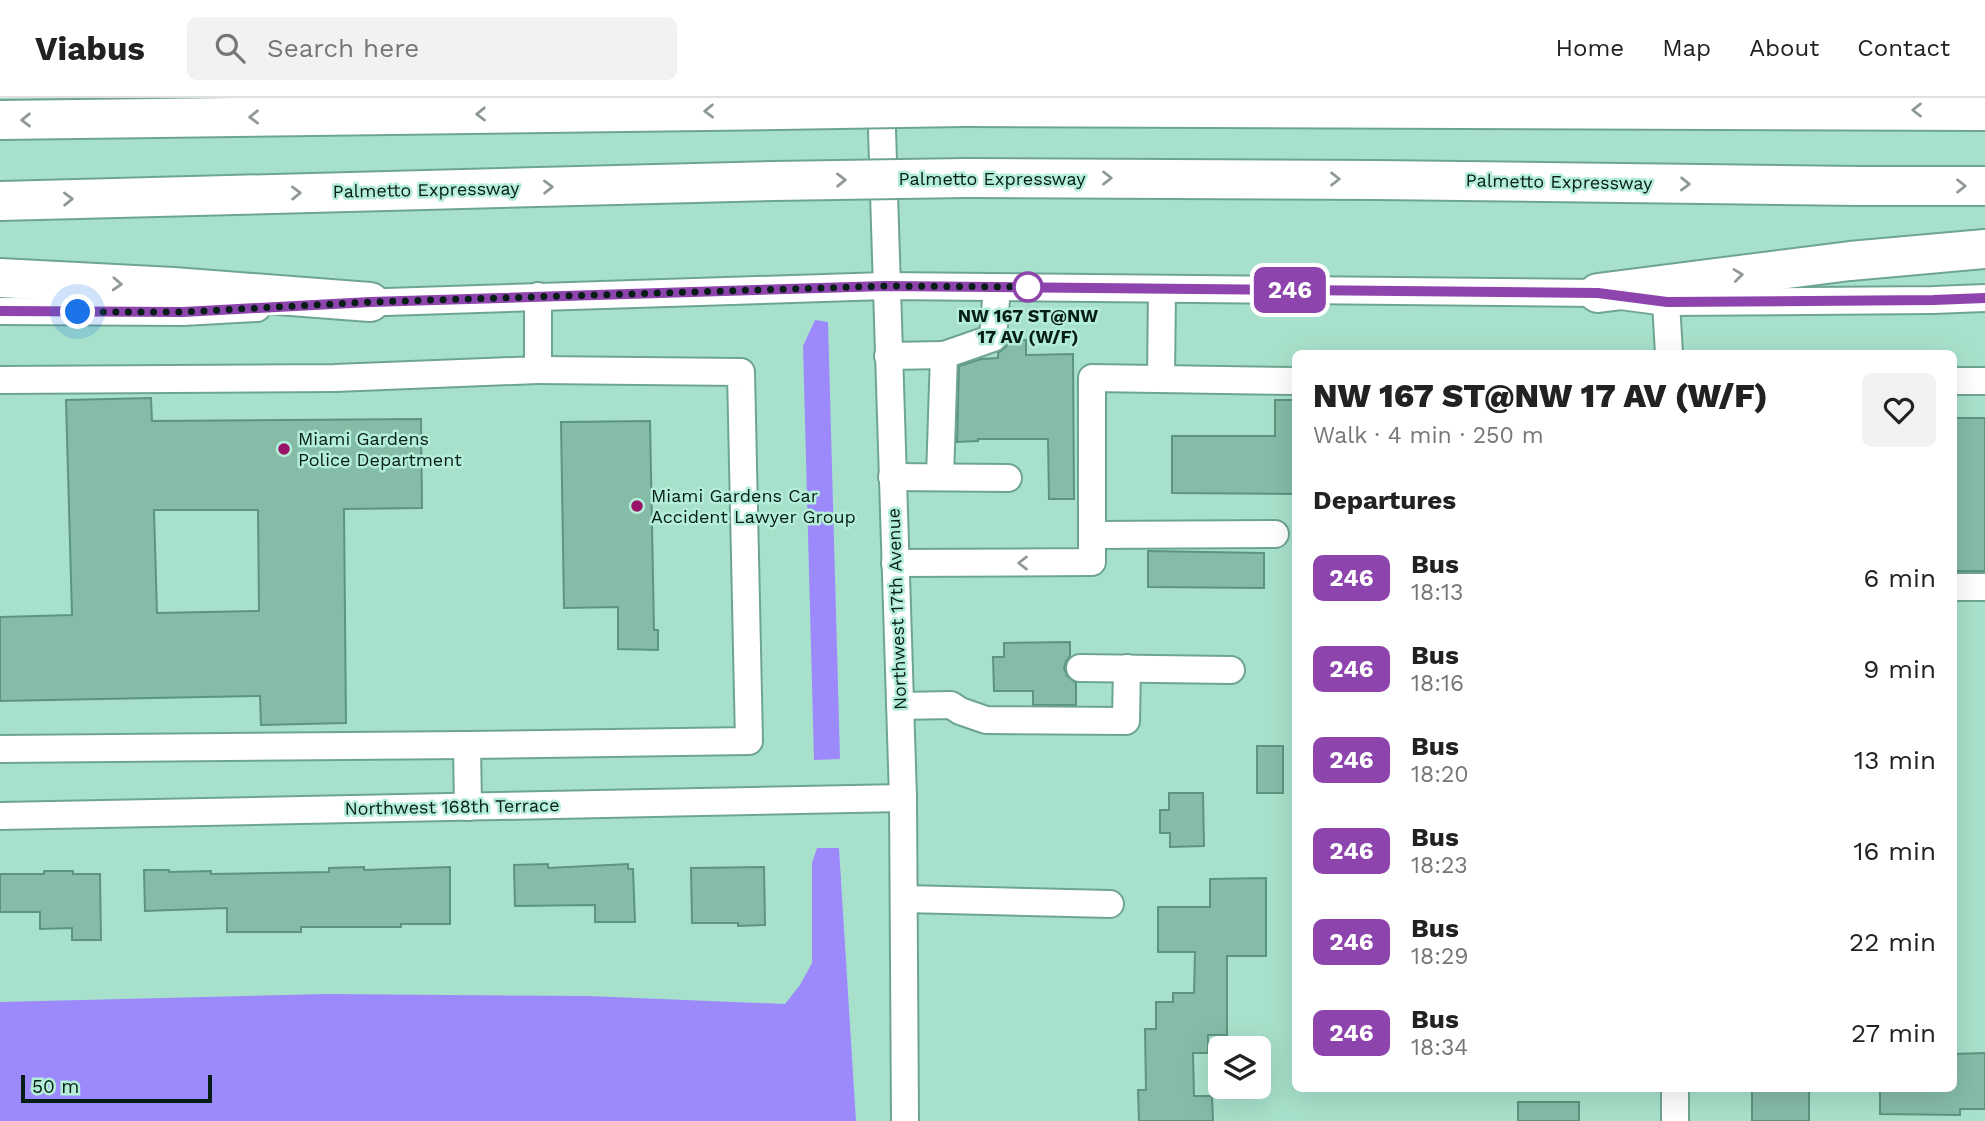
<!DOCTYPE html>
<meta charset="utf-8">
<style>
:root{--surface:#fff;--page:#f2f2f2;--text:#222;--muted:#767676;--line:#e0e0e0}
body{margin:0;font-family:"Work Sans",sans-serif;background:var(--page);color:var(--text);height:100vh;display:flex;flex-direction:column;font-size:26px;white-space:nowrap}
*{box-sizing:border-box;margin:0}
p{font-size:23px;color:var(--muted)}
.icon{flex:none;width:38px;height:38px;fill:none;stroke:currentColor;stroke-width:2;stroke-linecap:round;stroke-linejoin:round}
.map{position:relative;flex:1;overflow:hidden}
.details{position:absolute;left:1292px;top:252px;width:665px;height:742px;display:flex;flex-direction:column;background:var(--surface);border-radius:10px;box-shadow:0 7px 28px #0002}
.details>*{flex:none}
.badge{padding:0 14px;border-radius:10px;font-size:24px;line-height:46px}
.buttons{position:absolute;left:1208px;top:938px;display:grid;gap:14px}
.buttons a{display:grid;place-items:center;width:63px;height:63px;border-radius:10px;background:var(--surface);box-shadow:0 7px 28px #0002;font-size:35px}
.scale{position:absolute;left:21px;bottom:18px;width:191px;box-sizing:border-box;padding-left:7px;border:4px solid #071e16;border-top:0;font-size:19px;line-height:24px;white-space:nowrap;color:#071e16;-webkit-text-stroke:5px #b5eed8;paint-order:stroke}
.you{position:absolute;width:35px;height:35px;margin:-18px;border:5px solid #fff;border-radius:50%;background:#1a73e8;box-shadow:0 0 0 10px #1a73e833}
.map>.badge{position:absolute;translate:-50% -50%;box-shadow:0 0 0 4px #fff}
h2{padding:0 21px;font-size:26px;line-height:63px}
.round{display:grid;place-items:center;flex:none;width:74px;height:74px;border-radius:10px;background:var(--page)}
.overview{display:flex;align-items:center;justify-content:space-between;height:119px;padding:0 21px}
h1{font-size:33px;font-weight:800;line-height:52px}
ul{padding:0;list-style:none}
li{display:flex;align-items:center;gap:21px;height:91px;padding:0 21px}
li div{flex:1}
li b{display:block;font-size:26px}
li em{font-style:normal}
li .badge{min-width:77px;font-weight:700;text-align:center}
header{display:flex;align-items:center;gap:42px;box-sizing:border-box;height:98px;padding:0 35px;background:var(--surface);border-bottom:2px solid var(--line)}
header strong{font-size:33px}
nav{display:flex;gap:38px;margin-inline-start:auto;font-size:24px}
.search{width:490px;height:63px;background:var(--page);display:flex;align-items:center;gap:18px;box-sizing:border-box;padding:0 24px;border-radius:10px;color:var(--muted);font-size:26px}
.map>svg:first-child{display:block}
.water{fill:#9c8afc}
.building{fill:#85bca7;stroke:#5d9480;stroke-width:2;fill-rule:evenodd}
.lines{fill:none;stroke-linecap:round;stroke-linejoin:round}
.minor-casing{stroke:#6ea591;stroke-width:30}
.highway-casing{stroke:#6ea591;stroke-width:42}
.minor{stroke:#fff;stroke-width:26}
.highway{stroke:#fff;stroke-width:38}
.highway-bridge-casing{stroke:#6ea591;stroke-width:42;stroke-linecap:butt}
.highway-bridge{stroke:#fff;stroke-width:38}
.oneway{stroke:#8f9a96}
.line-casing{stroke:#fff;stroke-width:16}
.line{stroke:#8e44ad;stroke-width:10}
.walk{stroke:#071e16;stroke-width:7;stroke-dasharray:0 12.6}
.stop-dot{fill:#fff;stroke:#8e44ad;stroke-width:3.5}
.poi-dot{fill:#991368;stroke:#b5eed8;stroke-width:2.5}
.labels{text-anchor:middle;stroke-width:5;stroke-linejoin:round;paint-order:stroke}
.street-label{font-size:18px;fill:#071e16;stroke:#b5eed8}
.stop-label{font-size:18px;font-weight:bold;fill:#071e16;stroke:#b5eed8}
.poi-label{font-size:18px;fill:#071e16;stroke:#b5eed8;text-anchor:start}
</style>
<header>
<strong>Viabus</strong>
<div class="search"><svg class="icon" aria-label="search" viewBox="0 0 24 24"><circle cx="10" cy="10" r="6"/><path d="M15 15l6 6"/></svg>Search here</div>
<nav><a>Home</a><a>Map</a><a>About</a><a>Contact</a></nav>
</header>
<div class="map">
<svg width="1985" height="1023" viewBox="0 0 1985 1023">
<rect width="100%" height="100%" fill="#a8e1cb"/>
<g class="water">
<path d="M815,222L828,224L840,661L814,662L803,248Z"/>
<path d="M817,750H839L856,1023H0V904L326,896L588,898L785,906L800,887L812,865V765Z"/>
</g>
<g class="building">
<path d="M1009,241L1026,242V257L1073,256L1074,401H1049L1048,341H978V343L957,344L959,268L981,261L998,260V255L1006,249Z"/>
<path d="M151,300L152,323L421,321L422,410L344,411L346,625L261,627L260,598L0,603V519L72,517L66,302ZM154,412H258L259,513L157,515Z"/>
<path d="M1275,302H1295V396L1172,395V338H1275Z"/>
<rect x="1953" y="320" width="32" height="153"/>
<path d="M650,323L654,532H658V552L618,551V509L564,510L561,324Z"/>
<path d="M1148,453L1264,455V490L1148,489Z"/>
<path d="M1070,544V558L1066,563L1064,570L1067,578L1076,585V607H1033V593H994L993,559H1004V545Z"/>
<rect x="1257" y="648" width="26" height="47"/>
<path d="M1169,695H1203L1204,748L1170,749V735H1160V712H1169Z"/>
<path d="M548,766V770L628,766V771H633L635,824H595V807L515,808L514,767Z"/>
<path d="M364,769V772L450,769V826H401V829H301V834H227V810L145,813L144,772H169V774L211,773V776L329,774V770Z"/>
<path d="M764,769L765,827L738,828V825H692L691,770Z"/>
<path d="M44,773H73V776H100L101,842H72V830L40,831V814H0V776H44Z"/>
<path d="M1266,780V858H1227V937H1208V955H1193L1194,998H1212L1213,1023H1139L1138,992H1146L1145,931H1156V904H1173V895H1194L1195,854H1158V809H1210V781Z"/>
<path d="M1985,955V1011H1960V1017L1880,1016V990H1953V956Z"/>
<rect x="1752" y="990" width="57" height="33"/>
<rect x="1518" y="1004" width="61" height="19"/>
</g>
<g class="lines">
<g class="minor-casing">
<g id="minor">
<path d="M881,0L903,700L905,1023"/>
<path d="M1666,204L1669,256"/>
<path d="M355,205L885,188L1598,195L1666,204L1933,202L1985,200"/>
<path d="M0,213L183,214L257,210"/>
<path d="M888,258L944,257"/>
<path d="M1161,281L1162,191"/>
<path d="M0,282L335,280L538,272V198"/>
<path d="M1953,283H1985"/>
<path d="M892,379L1008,380"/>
<path d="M940,379L944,257L993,240L997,189"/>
<path d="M1092,437L1275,436"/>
<path d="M895,465L1092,464V280L1295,283"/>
<path d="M1953,489H1985"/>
<path d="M1080,570L1231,572"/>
<path d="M900,608L951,607L960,613L986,622L1126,623L1127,570"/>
<path d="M467,647L468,709"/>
<path d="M0,651L467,647L749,643L741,274L538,272"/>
<path d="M0,718L903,700"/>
<path d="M904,801L1110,806"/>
<path d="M1675,990V1023"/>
</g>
</g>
<g class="highway-casing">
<g id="highway">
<path d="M963,9L1985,13"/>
<path d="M0,22L777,12"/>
<path d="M965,80L1377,82L1860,88H1985"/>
<path d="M0,103L773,83"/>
<path d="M0,180L173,189L370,204"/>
<path d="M1598,195L1850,163L1985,151"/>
</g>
</g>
<use href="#minor" class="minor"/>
<use href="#highway" class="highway"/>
<g class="highway-bridge-casing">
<g id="highway-bridge">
<path d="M777,12L963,9"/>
<path d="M773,83L965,80"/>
</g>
</g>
<use href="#highway-bridge" class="highway-bridge"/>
</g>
<defs><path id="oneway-chevron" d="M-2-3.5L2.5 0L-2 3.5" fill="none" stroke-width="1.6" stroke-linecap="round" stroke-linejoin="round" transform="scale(1.75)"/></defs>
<g class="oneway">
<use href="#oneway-chevron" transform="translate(1917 12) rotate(-180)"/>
<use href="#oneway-chevron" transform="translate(709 13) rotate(179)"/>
<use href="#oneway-chevron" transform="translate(481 16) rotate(179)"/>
<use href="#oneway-chevron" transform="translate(254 19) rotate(179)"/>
<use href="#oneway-chevron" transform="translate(26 22) rotate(179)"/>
<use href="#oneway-chevron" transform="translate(1107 80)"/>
<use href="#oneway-chevron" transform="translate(1335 81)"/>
<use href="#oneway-chevron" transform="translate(841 82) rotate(-1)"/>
<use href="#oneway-chevron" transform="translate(1685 86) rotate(1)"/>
<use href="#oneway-chevron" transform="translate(1961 88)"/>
<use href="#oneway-chevron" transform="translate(548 89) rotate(-1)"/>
<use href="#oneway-chevron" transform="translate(296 95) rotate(-1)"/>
<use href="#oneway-chevron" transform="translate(68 101) rotate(-1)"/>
<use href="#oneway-chevron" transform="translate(1738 177) rotate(-7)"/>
<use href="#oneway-chevron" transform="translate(117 186) rotate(3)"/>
<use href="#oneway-chevron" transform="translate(1023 465) rotate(180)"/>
</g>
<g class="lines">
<g class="line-casing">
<path id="line" d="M0,213L183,214L370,204L886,188L1598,195L1667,204L1933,202L1985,200"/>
</g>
<use href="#line" class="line"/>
<path class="walk" d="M78,214H183L370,204L886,188L1028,189"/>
</g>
<circle class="stop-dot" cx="1028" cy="189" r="14"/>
<g class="poi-dot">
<circle cx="284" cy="351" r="7"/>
<circle cx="637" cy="408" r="7"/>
</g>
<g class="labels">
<g class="street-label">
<text x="992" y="87">Palmetto Expressway</text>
<text transform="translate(1559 84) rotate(1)" y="6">Palmetto Expressway</text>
<text transform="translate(426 92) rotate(-1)" y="6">Palmetto Expressway</text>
<text transform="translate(897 511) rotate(-92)" y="6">Northwest 17th Avenue</text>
<text transform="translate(452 709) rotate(-1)" y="6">Northwest 168th Terrace</text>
</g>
<g class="stop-label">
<text x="1028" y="224">NW 167 ST@NW<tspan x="1028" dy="21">17 AV (W/F)</tspan></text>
</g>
<g class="poi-label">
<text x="298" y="347">Miami Gardens<tspan x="298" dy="21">Police Department</tspan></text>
<text x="651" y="404">Miami Gardens Car<tspan x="651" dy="21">Accident Lawyer Group</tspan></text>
</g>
</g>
</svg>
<div class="buttons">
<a><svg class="icon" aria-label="layers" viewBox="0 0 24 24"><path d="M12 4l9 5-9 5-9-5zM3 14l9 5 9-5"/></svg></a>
</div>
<div class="scale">50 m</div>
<div class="you" style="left:78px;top:214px"></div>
<b class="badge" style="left:1290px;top:192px;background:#8e44ad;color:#fff">246</b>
<section class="details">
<div class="overview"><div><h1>NW 167 ST@NW 17 AV (W/F)</h1><p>Walk · 4 min · 250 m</p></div><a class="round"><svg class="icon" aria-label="heart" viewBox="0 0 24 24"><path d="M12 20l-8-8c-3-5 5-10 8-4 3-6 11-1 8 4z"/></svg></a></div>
<h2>Departures</h2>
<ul>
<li><span class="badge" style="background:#8e44ad;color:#fff">246</span><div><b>Bus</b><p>18:13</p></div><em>6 min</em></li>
<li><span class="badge" style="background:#8e44ad;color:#fff">246</span><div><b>Bus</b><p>18:16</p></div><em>9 min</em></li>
<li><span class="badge" style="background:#8e44ad;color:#fff">246</span><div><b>Bus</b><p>18:20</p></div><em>13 min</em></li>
<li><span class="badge" style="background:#8e44ad;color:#fff">246</span><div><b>Bus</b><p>18:23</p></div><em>16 min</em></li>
<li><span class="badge" style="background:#8e44ad;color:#fff">246</span><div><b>Bus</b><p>18:29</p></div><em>22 min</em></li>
<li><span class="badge" style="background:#8e44ad;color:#fff">246</span><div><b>Bus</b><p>18:34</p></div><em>27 min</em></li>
</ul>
</section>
</div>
